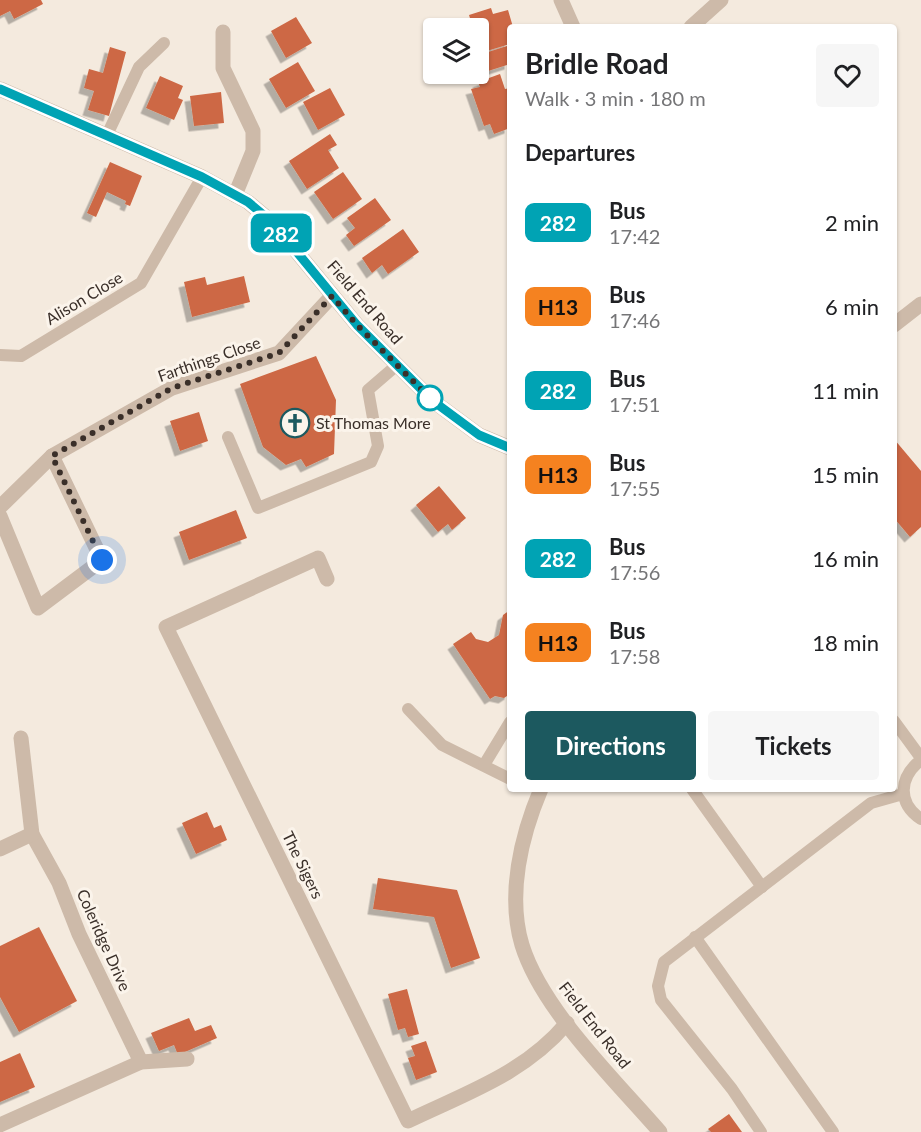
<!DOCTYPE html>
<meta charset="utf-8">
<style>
:root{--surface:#fff;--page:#f6f6f6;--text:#202124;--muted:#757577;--accent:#1c595f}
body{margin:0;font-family:Lato,sans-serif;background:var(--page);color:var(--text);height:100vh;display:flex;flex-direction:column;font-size:22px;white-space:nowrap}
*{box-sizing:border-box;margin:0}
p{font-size:20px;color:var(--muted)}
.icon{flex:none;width:33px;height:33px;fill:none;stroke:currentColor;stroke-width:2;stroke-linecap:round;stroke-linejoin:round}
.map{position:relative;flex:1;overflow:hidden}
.sheet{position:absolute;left:507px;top:24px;width:390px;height:768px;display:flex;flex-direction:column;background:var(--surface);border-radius:6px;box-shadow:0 2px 4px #0004}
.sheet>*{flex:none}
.badge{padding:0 12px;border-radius:9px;font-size:21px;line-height:39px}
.buttons{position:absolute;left:423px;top:18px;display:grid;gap:12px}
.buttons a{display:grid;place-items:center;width:66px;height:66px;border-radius:6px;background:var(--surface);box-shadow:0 2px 4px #0004;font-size:30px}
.you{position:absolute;width:30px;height:30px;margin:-15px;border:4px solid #fff;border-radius:50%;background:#1a73e8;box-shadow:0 0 0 9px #1a73e833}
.map>.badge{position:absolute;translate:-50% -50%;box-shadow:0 0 0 3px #fff}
h2{padding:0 18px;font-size:22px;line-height:54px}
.round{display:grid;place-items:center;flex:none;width:63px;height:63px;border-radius:6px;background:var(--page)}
.head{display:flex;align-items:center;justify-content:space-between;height:102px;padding:0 18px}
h1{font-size:28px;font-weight:700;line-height:45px}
.action{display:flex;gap:12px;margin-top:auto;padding:12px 18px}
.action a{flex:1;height:69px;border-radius:6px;background:var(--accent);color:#fff;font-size:24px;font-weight:700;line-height:69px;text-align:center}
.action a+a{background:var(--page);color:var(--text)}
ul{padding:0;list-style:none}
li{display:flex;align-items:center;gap:18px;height:84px;padding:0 18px}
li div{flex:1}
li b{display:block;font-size:22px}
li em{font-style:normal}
li .badge{min-width:66px;font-weight:700;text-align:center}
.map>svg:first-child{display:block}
.building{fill:#cd6844;filter:url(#shadow)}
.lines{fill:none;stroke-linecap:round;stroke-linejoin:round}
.service{stroke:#cdbaa9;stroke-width:12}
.minor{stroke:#cdbaa9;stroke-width:15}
.tertiary{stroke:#cdbaa9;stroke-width:15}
.line-casing{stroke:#fff;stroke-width:14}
.line{stroke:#00a3b4;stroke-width:9}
.walk{stroke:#3a2f29;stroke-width:6;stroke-dasharray:0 10.8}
.stop-dot{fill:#fff;stroke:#00a3b4;stroke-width:3}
.labels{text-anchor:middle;stroke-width:6;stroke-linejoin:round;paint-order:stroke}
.street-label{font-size:16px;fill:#3a2f29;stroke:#fbf4eb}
.poi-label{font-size:16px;fill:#3a2f29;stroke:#fbf4eb;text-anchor:start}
</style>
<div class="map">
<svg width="921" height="1132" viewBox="0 0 921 1132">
<defs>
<filter id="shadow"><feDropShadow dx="-5.5" dy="5.5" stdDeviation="0" flood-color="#0004"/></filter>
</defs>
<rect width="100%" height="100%" fill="#f4eade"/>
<g class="building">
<path d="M0,0H41L43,4L14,19L10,11L0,16Z"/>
<path d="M491,8L493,14L508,10L513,27H510V44L480,53L478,28H473L469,15Z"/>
<path d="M296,17L312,43L286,58L271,31Z"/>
<path d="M510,45V64L485,72L479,55Z"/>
<path d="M110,47L126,52L109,116L88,110L94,91L84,88L89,69L103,73Z"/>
<path d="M298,62L315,91L286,108L269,79Z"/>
<path d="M500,74L505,89L510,88V128L494,134L490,124L484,126L471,89L480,87L478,82Z"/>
<path d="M160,76L183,86L178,98L183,100L174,120L146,108Z"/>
<path d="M330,88L345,115L318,130L303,102Z"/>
<path d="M221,92L224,123L194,126L190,96Z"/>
<path d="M330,134L337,145L328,150L339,168L307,189L289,161Z"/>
<path d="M110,162L142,176L130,206L125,204L126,201L107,192L96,217L87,213Z"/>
<path d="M343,172L362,199L333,219L314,192Z"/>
<path d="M375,198L391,220L354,246L346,235L355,228L347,218Z"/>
<path d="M403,229L419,252L388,274L382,265L372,273L362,258Z"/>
<path d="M244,276L250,302L192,317L184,282L205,277L207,285Z"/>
<path d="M316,356L336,400L334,454L306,467L301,459L286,465L263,447L240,384Z"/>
<path d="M199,412L208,441L180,451L170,421Z"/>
<path d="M894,439L921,471V527L910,537L894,518Z"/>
<path d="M439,486L466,518L452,530L448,524L438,532L416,505Z"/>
<path d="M236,510L247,538L189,560L179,532Z"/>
<path d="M510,610V694L504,698L495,696L490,699L453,644L471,632L476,639L488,642L499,635L503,615Z"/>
<path d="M207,812L214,828L221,825L227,840L196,854L182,823Z"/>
<path d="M378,878L457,890L480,958L451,968L434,917L373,909Z"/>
<path d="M39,927L77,1001L19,1032L0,997V946Z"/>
<path d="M407,989L419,1034L408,1037L405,1028L398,1030L388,994Z"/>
<path d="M189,1018L195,1031L211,1025L217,1038L178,1055L174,1045L159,1051L151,1033Z"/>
<path d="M426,1041L437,1072L416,1080L408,1058L415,1056L411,1046Z"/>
<path d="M20,1053L35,1087L0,1102V1062Z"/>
<path d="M729,1114L742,1132H711L708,1129Z"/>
</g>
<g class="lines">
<g class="service">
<path d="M107,135L139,67L164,43"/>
<path d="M0,355L21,356L141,283L202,177"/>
<path d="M228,437L258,508L371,462L378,446L368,390L397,365"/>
<path d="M408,709L442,745L510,779"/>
<path d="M894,721L921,758"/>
<path d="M921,760C899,777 897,803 921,819"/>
<path d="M484,765L510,722"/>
<path d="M692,789L762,887"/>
<path d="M695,937L833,1132"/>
<path d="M761,1132L732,1089L661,1000L658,986L664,962L871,803L903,794"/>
</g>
<g class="minor">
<path d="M561,0L573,27"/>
<path d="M691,27L721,0"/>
<path d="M223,32V68L253,131V151L235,195"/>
<path d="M0,507L52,456L172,388L279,353L332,296"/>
<path d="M0,516L38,608L102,560L52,456"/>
<path d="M327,579L318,558L166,627L408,1121C466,1093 524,1074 567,1023"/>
<path d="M21,738L32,834L59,883L79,934L141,1062"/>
<path d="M0,849L32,834"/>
<path d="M0,1125L141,1062L187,1059"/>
</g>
<g class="tertiary">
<path d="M0,89L202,177L248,202L273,223L357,325L433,401L479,435L510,448"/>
<path d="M894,325L921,304"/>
<path d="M541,789C521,836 507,895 522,945C542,1010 616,1081 660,1132"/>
</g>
</g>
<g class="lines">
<g class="line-casing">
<path id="line" d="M0,89L202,177L248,202L273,223L357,325L433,401L479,435L510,448"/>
</g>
<use href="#line" class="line"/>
<path class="walk" d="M102,560L52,456L172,388L279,353L332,296L357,325L433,401L430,398"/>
</g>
<defs>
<g id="church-ring" transform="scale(1.5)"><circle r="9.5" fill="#fbf4eb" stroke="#1c595f" stroke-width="1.5"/><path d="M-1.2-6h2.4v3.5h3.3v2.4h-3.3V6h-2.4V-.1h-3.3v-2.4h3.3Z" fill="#1c595f"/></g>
</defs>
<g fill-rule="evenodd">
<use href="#church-ring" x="295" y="423"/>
</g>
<circle class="stop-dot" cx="430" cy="398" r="12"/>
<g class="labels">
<g class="street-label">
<text transform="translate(84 298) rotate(-31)" y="6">Alison Close</text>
<text transform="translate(365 302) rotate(49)" y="6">Field End Road</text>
<text transform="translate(209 359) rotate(-19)" y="6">Farthings Close</text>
<text transform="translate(303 865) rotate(64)" y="6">The Sigers</text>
<text transform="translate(104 940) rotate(66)" y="6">Coleridge Drive</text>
<text transform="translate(595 1025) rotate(52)" y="6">Field End Road</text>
</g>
<g class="poi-label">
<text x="316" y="429">St Thomas More</text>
</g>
</g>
</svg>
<div class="buttons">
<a><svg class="icon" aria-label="layers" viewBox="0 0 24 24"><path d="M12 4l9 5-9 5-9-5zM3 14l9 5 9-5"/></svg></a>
</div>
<div class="you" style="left:102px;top:560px"></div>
<b class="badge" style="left:281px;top:233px;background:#00a3b4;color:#fff">282</b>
<section class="sheet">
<div class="head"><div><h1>Bridle Road</h1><p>Walk · 3 min · 180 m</p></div><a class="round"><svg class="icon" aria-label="heart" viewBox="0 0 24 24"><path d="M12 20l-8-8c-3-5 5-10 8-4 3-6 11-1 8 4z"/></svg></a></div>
<h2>Departures</h2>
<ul>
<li><span class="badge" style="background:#00a3b4;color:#fff">282</span><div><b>Bus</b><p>17:42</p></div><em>2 min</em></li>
<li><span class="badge" style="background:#f58220;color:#111">H13</span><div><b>Bus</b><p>17:46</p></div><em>6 min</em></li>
<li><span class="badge" style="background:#00a3b4;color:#fff">282</span><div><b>Bus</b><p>17:51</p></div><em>11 min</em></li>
<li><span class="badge" style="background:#f58220;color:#111">H13</span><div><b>Bus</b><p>17:55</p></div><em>15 min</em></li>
<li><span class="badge" style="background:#00a3b4;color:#fff">282</span><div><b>Bus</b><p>17:56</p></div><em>16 min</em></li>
<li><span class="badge" style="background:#f58220;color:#111">H13</span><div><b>Bus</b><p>17:58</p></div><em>18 min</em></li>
</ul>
<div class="action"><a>Directions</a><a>Tickets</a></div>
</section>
</div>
